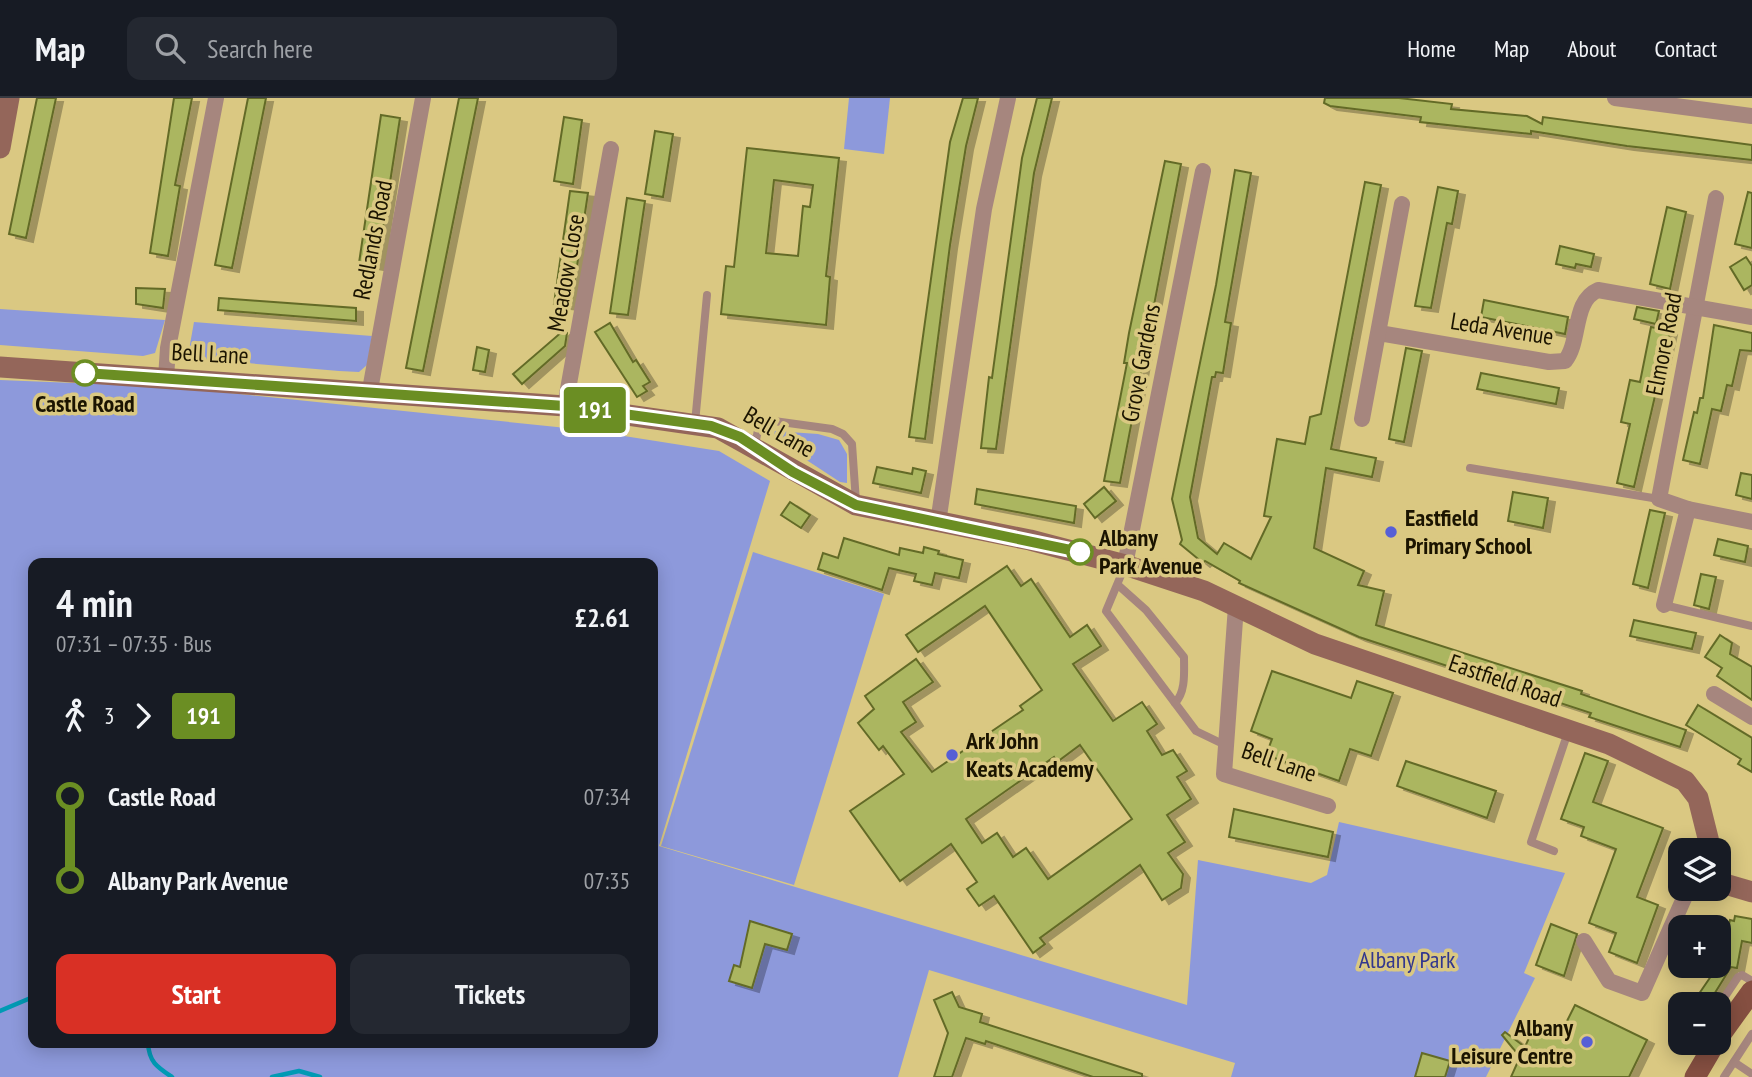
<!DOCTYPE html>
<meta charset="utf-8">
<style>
:root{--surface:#171b24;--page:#242831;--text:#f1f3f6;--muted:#9ea1a6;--line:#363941;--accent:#d93025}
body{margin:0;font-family:"PT Sans Narrow",sans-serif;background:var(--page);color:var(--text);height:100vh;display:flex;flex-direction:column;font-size:26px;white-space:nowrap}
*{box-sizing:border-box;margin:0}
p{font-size:23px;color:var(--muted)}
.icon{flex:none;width:38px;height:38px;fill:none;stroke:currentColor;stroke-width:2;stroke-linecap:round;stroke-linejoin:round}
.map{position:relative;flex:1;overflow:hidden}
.sheet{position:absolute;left:28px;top:460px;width:630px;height:490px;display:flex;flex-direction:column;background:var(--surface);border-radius:14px;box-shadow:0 4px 18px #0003}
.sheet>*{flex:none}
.badge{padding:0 14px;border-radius:5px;font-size:24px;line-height:46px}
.fabs{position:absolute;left:1668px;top:740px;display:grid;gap:14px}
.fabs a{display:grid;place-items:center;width:63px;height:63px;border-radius:14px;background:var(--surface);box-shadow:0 4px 18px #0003;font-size:35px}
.map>.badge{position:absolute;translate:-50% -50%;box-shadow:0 0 0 4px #fff}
.legs{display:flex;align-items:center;gap:10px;height:77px;padding:0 28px;font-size:23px}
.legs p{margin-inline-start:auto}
.overview{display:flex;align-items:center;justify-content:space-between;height:119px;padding:0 28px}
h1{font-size:38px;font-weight:600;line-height:52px}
.cta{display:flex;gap:14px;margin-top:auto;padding:14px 28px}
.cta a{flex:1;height:80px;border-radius:14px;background:var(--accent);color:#fff;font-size:28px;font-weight:600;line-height:80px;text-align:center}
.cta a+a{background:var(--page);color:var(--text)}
ul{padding:0 28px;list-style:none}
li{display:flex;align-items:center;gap:24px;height:84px;font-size:26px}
li i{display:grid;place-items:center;width:10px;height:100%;margin:0 9px;background:currentColor}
li i::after{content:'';width:18px;height:18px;margin:-9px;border:5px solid;border-radius:50%;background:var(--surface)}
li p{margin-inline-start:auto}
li:first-child i{background:linear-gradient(#0000 50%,currentColor 0)}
li:last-child i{background:linear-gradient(currentColor 50%,#0000 0)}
header{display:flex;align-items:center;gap:42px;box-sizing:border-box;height:98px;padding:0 35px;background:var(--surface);border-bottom:2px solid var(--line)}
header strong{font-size:33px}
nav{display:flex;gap:38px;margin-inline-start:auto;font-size:24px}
.search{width:490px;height:63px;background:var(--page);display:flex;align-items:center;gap:18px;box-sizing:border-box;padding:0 24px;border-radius:14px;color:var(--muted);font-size:26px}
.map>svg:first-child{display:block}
.green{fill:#8d99db;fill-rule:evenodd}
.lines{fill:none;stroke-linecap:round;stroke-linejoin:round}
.stream{stroke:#009ab4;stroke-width:4.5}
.building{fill:#abb660;stroke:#636b28;stroke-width:2;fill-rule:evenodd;filter:url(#shadow)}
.lane{stroke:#a6867e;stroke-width:8}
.street{stroke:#a6867e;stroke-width:16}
.secondary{stroke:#94665a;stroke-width:21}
.primary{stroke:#854f41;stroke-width:21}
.line-1-casing{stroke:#fff;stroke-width:16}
.line-1{stroke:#6b8e23;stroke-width:10}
.stop-1-dot{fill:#fff;stroke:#6b8e23;stroke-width:3.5}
.poi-dot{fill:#565fd6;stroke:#dac882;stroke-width:2.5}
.labels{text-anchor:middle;stroke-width:7;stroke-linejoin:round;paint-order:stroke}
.street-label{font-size:24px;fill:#1b1400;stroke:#dac882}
.stop-label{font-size:24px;font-weight:bold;fill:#1b1400;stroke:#dac882}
.poi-label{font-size:24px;font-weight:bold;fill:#1b1400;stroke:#dac882;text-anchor:start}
.park-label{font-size:24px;fill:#32378e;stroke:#dac882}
</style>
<header>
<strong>Map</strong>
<div class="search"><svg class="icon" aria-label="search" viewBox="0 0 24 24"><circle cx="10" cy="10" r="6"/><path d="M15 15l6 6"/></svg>Search here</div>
<nav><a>Home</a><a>Map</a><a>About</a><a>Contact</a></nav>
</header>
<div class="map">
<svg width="1752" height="979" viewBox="0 0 1752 979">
<defs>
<filter id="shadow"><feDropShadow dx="7" dy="4" stdDeviation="0" flood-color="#0004"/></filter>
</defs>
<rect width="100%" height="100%" fill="#dac882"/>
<g class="green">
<path d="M849,0H890L884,56L844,51Z"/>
<path d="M0,211L165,222L155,255L143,258L0,247Z"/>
<path d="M194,224L372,238L367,267L359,274L339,273L200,261L189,252Z"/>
<path d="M0,282L173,289L586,332L719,353L770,383L659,748L1187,907L1198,762L1311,785L1327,777L1339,724L1565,775L1524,875L1535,880L1486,979H1231L1235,965L929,872L898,979H0ZM33,466H653V945H33Z"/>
<path d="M775,333L818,336L839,342L847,356V385L840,384L773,340Z"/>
<path d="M753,454L884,496L794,787L661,748Z"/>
</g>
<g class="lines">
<g class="stream">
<path d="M0,913L33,899"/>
<path d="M148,945C149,964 157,969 172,979"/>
<path d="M272,979L299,973L320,979"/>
</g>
</g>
<g class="building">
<path d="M37,0H56L26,140L9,136Z"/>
<path d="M174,0H192L175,87L180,88L168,158L150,155Z"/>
<path d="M248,0H266L232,170L215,167Z"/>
<path d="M459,0H478L423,273L406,270Z"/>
<path d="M963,0H978L966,48L950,147L925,341L909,339L950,44Z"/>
<path d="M1037,0H1052L1034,75L996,351L981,350L989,279L992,280L1022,60Z"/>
<path d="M1325,0H1399L1452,6L1451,11L1527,18L1542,26L1543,19L1752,47V62L1627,48L1531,33V36L1420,24L1421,19L1330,8L1324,5Z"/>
<path d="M381,17L400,20L377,168L359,165Z"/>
<path d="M564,19L582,22L573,86L554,83Z"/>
<path d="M655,33L673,36L663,99L645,96Z"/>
<path d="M747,50L839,60L826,178L830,179L826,227L721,216L726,168L734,169ZM774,82L813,87L810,109L803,108L798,158L766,155Z"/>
<path d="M1165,63L1181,66L1120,385L1104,383L1127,265H1124L1129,235Z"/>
<path d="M1235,72L1251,75L1225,224L1231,225L1223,275L1216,274L1215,279H1212L1190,399L1198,440L1217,456L1224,445L1251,461L1271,419L1264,418L1277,341L1305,346L1310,319L1321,316L1365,84L1381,87L1331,351L1376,360L1372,379L1326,370L1314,450L1364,473L1358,487L1384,493L1376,527L1582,593L1581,596L1686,632L1680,649L1589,619L1591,615L1359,539L1239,485L1240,483L1205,463L1203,465L1180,446L1182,442L1172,401L1216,187Z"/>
<path d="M1438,89L1458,93L1452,126L1447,125L1431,210L1415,208Z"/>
<path d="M570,93L588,95L571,208L554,206Z"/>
<path d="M1748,94L1752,95V150L1735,146Z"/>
<path d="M627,100L645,103L628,217L610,215Z"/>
<path d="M1667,109L1686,114L1670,191L1650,186Z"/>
<path d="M1560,148L1594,156L1591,169L1576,166L1575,170L1556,166Z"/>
<path d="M1746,159L1752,168V187L1744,192L1730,169Z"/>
<path d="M136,190L165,191L163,210L136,206Z"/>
<path d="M219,200L356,210V223L218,212Z"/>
<path d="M1484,202L1568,219L1565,236L1481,219Z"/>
<path d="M1637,209L1659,213L1656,226L1634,221Z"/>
<path d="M610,225L633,264L636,262L650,284L643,288L647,293L637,299L595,234Z"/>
<path d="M1714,227L1752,235V253L1740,252L1732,288L1727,287L1721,313L1712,311L1700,366L1683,362L1694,314L1697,315L1700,300H1703Z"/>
<path d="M1651,229L1670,233L1634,389L1617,385L1630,326L1621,324L1630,282L1640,284Z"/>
<path d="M564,232L567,235L565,248L522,286L513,276Z"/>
<path d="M477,249L489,252L485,274L473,272Z"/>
<path d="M1406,250L1422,253L1404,344L1389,341Z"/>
<path d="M1481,275L1559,290L1556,306L1477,291Z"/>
<path d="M877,369L912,376L913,370L926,373L921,395L873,385Z"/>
<path d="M1741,375L1752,377V401L1736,397Z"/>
<path d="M1104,389L1116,403L1095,420L1084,406Z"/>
<path d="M977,391L1076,408L1074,425L975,406Z"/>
<path d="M1513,394L1548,400L1543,430L1508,423Z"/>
<path d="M790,404L810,417L801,430L781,417Z"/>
<path d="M1650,412L1665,415L1648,490L1633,486Z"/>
<path d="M844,440L899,457L900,450L923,455L924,449L939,453L938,456L963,462L959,480L935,475L932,487L914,483L916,476L889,470L882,492L818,471L823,455L838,460Z"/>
<path d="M1718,441L1748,448L1745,464L1714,457Z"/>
<path d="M1007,468L1021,488L1031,481L1070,539L1087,527L1101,548L1073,566L1113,623L1142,604L1157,626L1147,633L1162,657L1173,652L1187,673L1177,679L1191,701L1167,717L1185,744L1168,755L1183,776L1181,790L1162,802L1140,767L1040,840L1045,846L1033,855L994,798L979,808L967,791L977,784L951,746L900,783L850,713L904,676L883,648L879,652L858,625L874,611L865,598L916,561L933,584L903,604L916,624L901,634L932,674L1023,612L1020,608L1042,592L985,508L918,554L906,537ZM1080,647L1132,721L1048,781L1026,750L1013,759L997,735L982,745L966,721L1054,659L1057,664Z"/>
<path d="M1701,476L1716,479L1709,511L1694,507Z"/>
<path d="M1634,522L1696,535L1692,551L1630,538Z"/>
<path d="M1720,537L1732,545L1730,556L1752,569V602L1717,578L1722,570L1705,559Z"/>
<path d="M1272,573L1351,600L1357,583L1393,595L1371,658L1350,651L1339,683L1266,657L1272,641L1251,633Z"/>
<path d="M1698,607L1752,640V674L1738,666L1741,661L1686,627Z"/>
<path d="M1585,655L1608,663L1593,704L1663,730L1637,799L1658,807L1637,865L1609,854L1616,835L1589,825L1616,751L1581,738L1584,729L1561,721Z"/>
<path d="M1406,663L1496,693L1487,720L1397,688Z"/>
<path d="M1234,711L1333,734L1328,759L1229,739Z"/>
<path d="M1735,818L1752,821V845L1742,843L1737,870L1731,869L1708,906H1692L1718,868V845L1723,834L1727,835L1730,822L1734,823Z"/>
<path d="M750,823L792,836L787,852L765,846L752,890L729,883L734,867L740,869Z"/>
<path d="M1551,826L1577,836L1564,878L1536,867Z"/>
<path d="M952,894L959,909L982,916L980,924L1142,976V979H1093L986,943L985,946L966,940L952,979H934L948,935L934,902Z"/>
<path d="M1575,907L1647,942L1629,979H1511L1520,959L1502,937L1505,934L1525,949L1536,924L1561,935Z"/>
<path d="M1422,955L1450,963L1445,979H1415Z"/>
</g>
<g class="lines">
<g class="lane">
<path d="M695,325L707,197"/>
<path d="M755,347L758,332L774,323L832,331L843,336L852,346L856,404"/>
<path d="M1470,370L1659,401"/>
<path d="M1118,487L1146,512L1184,559C1184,574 1186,594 1175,605L1106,513L1124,470"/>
<path d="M1664,507L1752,528"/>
<path d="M1175,605L1196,633L1225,647"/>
<path d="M1554,753L1531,744L1568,634"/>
<path d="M1718,909L1738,879L1742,877L1752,883"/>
<path d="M1734,964L1752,976"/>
<path d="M1724,979L1752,936"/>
</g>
<g class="street">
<path d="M1615,0L1752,18"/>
<path d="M1716,100L1659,401L1688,411L1752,424"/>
<path d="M1379,235L1549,264L1565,263C1581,243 1572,203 1598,192L1752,219"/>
<path d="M166,280L168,250L216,0"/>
<path d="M370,292L423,0"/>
<path d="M565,308L611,51"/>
<path d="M1362,321L1402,106"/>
<path d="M938,425L984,111L1008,0"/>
<path d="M1125,467L1203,73"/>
<path d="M1664,507L1688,411"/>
<path d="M1236,508L1224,676L1328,708"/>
<path d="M1714,596L1752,619"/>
<path d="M1584,843L1609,883L1642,895L1685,798L1693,791"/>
</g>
<g class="secondary">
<path d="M0,50L9,0"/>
<path d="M0,269L565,308L718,330L856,407L1030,442L1125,467L1204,493L1315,546L1609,646L1685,683L1698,700L1711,752"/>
<path d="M1718,777L1725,786L1752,794"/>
</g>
<g class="primary">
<path d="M1718,940L1752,893"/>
<path d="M1695,979L1715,945"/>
</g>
</g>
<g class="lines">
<g class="line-1-casing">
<path id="line-1" d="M85,275L565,308L711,328L740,339L793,374L856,407L1080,454"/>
</g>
<use href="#line-1" class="line-1"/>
</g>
<g class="stop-1-dot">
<circle cx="85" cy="275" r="12"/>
<circle cx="1080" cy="454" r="12"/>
</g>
<g class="poi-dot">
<circle cx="1391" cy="434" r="7"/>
<circle cx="952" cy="657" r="7"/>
<circle cx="1587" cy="944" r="7"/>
</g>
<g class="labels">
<g class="street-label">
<text transform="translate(373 142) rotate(-79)" y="8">Redlands Road</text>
<text transform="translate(566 175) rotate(-80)" y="8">Meadow Close</text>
<text transform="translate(1502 231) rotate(9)" y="8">Leda Avenue</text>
<text transform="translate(1664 246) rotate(-79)" y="8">Elmore Road</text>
<text transform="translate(210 256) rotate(3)" y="8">Bell Lane</text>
<text transform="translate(1141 265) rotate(-79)" y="8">Grove Gardens</text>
<text transform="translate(779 334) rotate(30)" y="8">Bell Lane</text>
<text transform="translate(1505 583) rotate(19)" y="8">Eastfield Road</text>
<text transform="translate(1279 664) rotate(19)" y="8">Bell Lane</text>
</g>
<g class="stop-label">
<text x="85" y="314">Castle Road</text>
<text x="1099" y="448" text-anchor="start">Albany<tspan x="1099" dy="28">Park Avenue</tspan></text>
</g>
<g class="poi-label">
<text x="1405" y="428">Eastfield<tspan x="1405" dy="28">Primary School</tspan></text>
<text x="966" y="651">Ark John<tspan x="966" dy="28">Keats Academy</tspan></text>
<text x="1573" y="938" text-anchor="end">Albany<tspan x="1573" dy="28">Leisure Centre</tspan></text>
</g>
<g class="park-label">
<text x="1407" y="870">Albany Park</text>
</g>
</g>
</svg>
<div class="fabs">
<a><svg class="icon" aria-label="layers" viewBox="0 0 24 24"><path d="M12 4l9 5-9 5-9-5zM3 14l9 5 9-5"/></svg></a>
<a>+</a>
<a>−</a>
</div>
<b class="badge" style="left:595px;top:312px;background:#6b8e23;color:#fff">191</b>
<section class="sheet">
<div class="overview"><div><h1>4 min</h1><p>07:31 – 07:35 · Bus</p></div><b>£2.61</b></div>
<div class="legs"><svg class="icon" aria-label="walk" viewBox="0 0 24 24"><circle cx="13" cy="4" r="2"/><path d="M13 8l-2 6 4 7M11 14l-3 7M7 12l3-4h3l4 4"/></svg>3<svg class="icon" aria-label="forward" viewBox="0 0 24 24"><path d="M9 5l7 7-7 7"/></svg><b class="badge" style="background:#6b8e23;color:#fff">191</b></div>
<ul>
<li><i style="color:#6b8e23"></i><b>Castle Road</b><p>07:34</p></li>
<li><i style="color:#6b8e23"></i><b>Albany Park Avenue</b><p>07:35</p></li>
</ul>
<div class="cta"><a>Start</a><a>Tickets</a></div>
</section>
</div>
